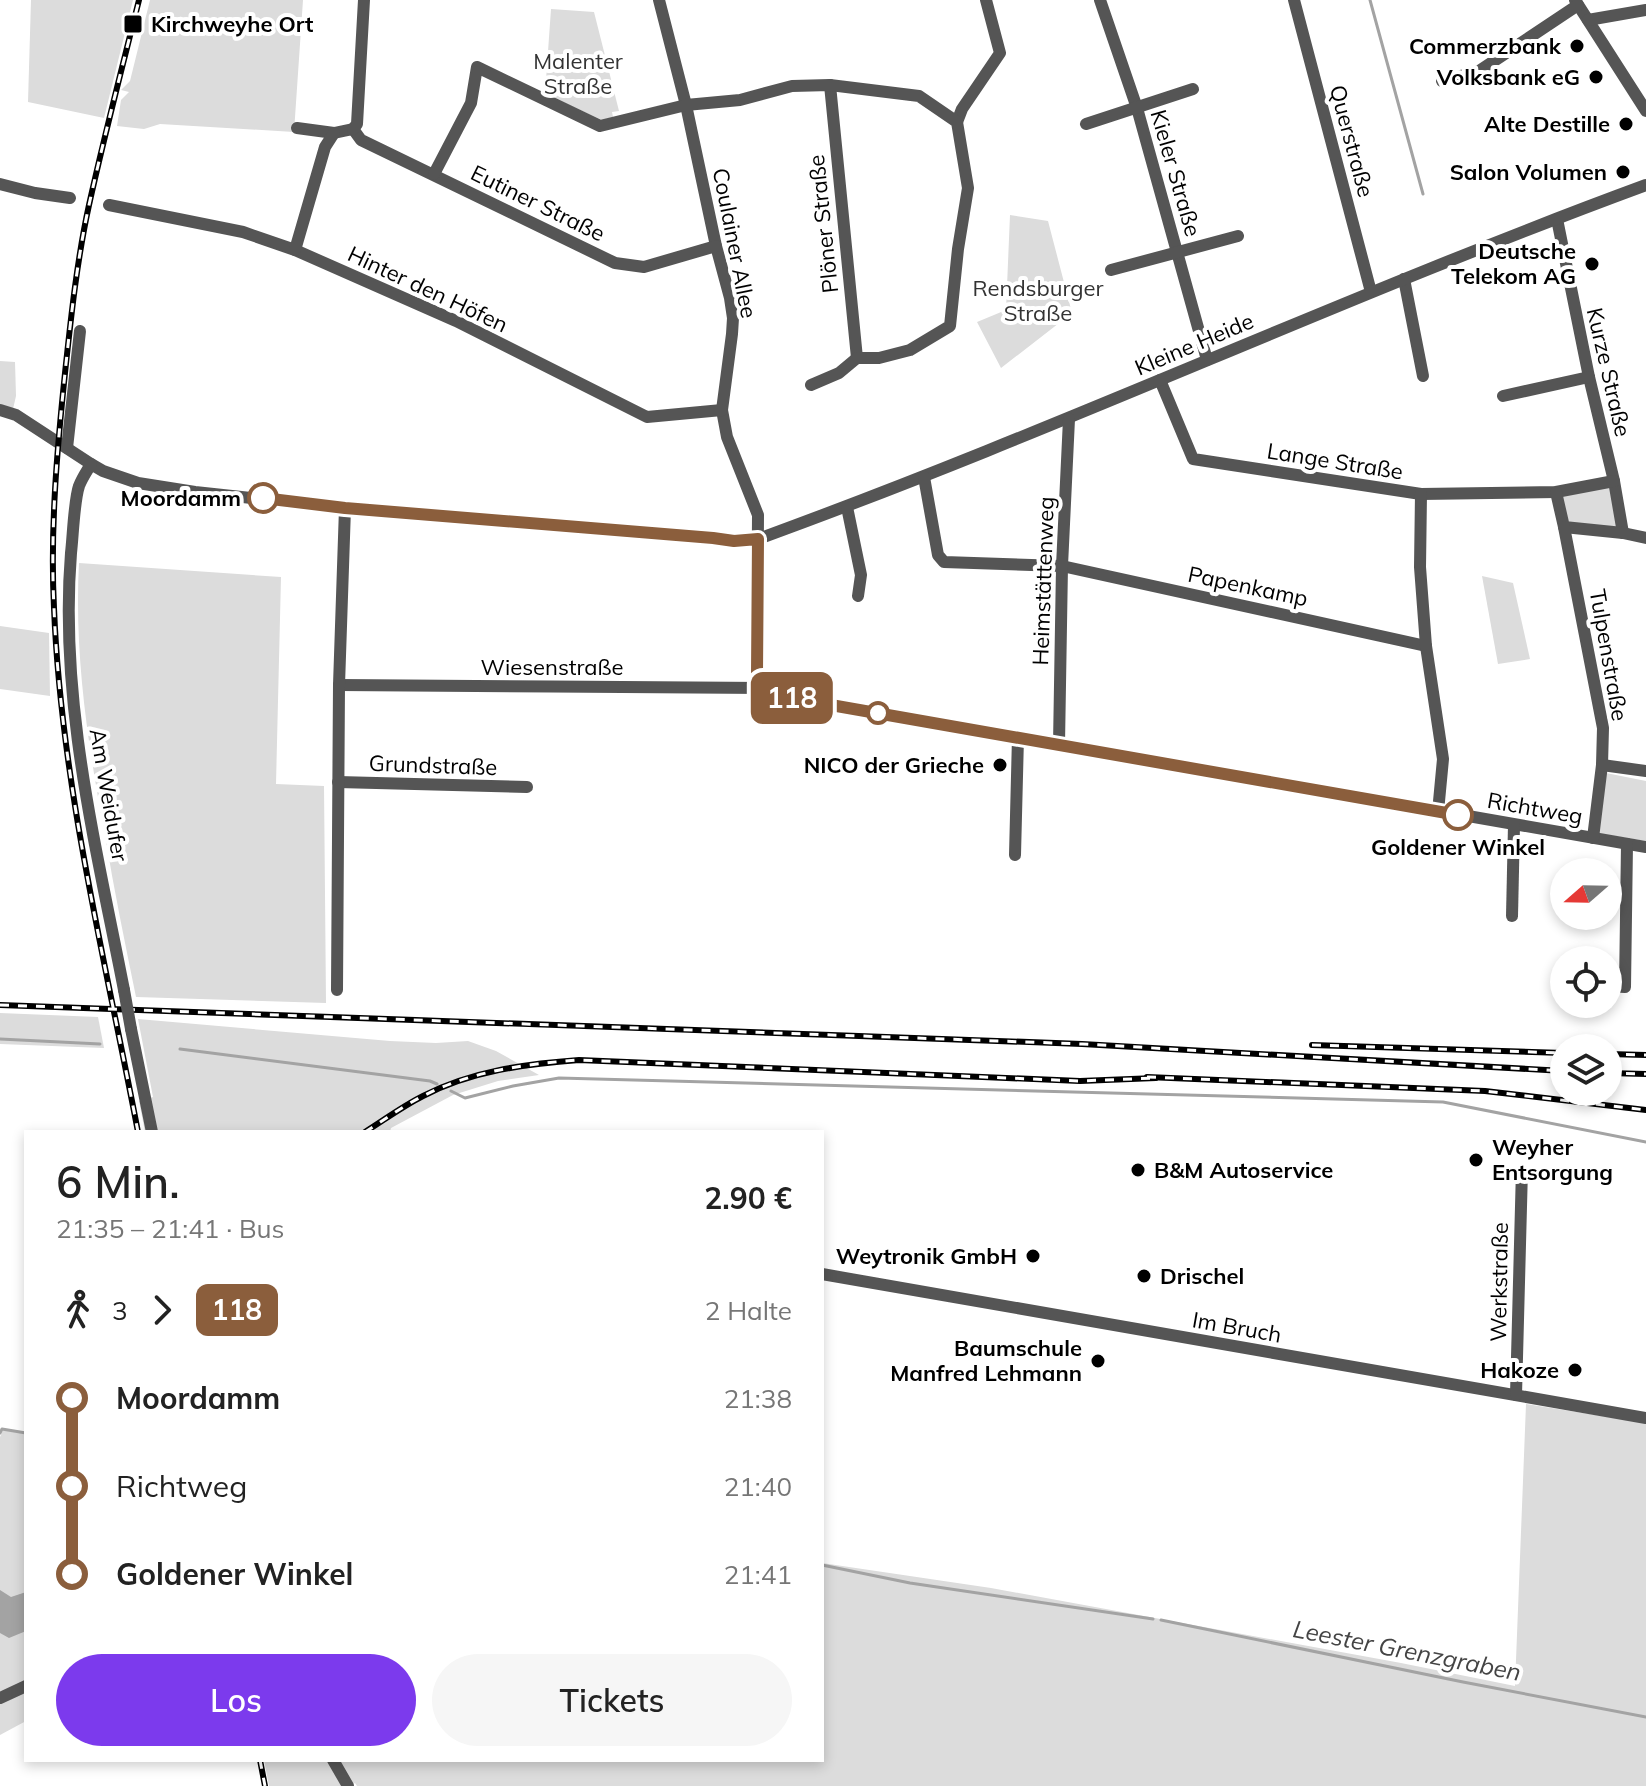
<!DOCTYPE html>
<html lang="de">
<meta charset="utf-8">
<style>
:root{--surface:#fff;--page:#f6f6f6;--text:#222;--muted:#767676;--accent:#7c3aed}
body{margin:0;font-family:Mulish,sans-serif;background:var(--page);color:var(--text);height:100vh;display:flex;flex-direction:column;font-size:30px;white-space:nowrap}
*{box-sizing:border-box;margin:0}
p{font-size:26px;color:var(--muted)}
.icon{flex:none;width:44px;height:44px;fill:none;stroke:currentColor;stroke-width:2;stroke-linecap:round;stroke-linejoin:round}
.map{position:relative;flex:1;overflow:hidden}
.details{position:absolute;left:24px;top:1130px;width:800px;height:632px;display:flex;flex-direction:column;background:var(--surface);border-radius:0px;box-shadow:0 4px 12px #0003}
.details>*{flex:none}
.badge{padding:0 16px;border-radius:12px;font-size:28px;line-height:52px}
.needle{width:52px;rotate:250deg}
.fabs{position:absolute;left:1550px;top:858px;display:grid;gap:16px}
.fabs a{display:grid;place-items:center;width:72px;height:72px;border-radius:50%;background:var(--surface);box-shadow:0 4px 12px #0003;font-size:40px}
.map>.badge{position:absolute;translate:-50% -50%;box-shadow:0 0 0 4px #fff}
.legs{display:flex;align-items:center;gap:12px;height:88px;padding:0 32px;font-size:26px}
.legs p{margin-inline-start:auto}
.summary{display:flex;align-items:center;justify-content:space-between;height:136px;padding:0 32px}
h1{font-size:44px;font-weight:600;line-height:60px}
.action{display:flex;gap:16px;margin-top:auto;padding:16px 32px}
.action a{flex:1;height:92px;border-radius:48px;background:var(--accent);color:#fff;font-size:32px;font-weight:600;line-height:92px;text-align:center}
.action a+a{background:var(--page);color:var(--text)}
ul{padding:0 32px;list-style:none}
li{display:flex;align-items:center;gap:28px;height:88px;font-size:30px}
li i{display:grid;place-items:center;width:12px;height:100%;margin:0 10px;background:currentColor}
li i::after{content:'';width:20px;height:20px;margin:-10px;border:6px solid;border-radius:50%;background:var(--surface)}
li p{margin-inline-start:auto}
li:first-child i{background:linear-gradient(#0000 50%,currentColor 0)}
li:last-child i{background:linear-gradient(currentColor 50%,#0000 0)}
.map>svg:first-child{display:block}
.green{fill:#dcdcdc}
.water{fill:#a3a3a3}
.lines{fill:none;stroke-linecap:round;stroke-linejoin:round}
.stream{stroke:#a3a3a3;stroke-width:3}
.minor{stroke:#555;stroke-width:12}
.rail-casing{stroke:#000;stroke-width:6}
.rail{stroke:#fff;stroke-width:3;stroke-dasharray:9;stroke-linecap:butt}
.minor-bridge{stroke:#555;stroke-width:12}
.line-1-casing{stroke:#fff;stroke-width:18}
.line-1{stroke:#8b5e3c;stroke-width:12}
.poi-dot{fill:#000;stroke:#fff;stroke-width:3}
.stop-1-dot{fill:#fff;stroke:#8b5e3c;stroke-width:4}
.labels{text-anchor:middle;stroke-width:8;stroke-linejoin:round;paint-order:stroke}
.poi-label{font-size:22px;font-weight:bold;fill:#000;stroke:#fff;text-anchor:end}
.park-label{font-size:22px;fill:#333;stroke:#fff}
.street-label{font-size:22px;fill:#000;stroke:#fff}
.stop-label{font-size:22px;font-weight:bold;fill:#000;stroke:#fff;text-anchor:end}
.water-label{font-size:24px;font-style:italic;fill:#444;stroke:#fff}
</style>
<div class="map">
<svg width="1646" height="1786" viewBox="0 0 1646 1786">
<rect width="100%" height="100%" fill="#fff"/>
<g class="green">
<path d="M31,0H133L104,118L28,102Z"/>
<path d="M150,0H303L294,132L160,124L144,129L117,126L121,100L129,92L121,90L130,81Z"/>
<path d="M551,9L594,12L619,111L612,112L613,117L602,120L545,94Z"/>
<path d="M1010,215L1048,221L1072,313L1001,368L977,322L1006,310Z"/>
<path d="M0,361L15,362L16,396L13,409L0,405Z"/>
<path d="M1613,483L1621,531L1565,526L1558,494Z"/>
<path d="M79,563L281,577L276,784L324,786L326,1003L136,997C125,943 114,890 105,835C88,746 74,654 79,563Z"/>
<path d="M1482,576L1513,583L1530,659L1498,664Z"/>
<path d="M0,626L49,633L50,696L0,689Z"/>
<path d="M1606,773L1646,781V841L1595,833Z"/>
<path d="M0,1013L98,1017L104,1048L0,1044Z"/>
<path d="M138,1019L390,1041L436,1043L468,1041L496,1051L539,1075L498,1081L453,1095L391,1128L390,1132H145L139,1101L153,1097Z"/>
<path d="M1526,1404L1646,1423V1786H357L355,1783L349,1786H269L264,1760H822V1563L991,1588L1401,1663L1515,1686Z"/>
<path d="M3,1430L26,1433V1721L0,1735V1437Z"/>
</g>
<path class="water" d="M0,1590L11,1597L26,1592V1631L9,1638L0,1633Z"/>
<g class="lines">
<g class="stream">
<path d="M1370,0L1423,194"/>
<path d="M0,1039L100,1044"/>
<path d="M180,1049L430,1081L437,1084"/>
<path d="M451,1091L465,1098L513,1086L559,1078L1443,1102L1646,1142"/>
<path d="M0,1433L2,1429L26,1433"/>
<path d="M822,1565L910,1583L1153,1619"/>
<path d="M1161,1620L1463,1682L1646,1717"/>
</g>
<g class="minor">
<path d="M659,0L686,105L716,246L730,298L733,318L732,334L722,410L727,437L758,515L757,673L764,688L774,695L1646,847"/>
<path d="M1100,0L1137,108L1207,360"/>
<path d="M1294,0L1371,292"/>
<path d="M1575,0L1646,111"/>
<path d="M1588,20L1646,10"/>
<path d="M1442,81L1479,71L1578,5"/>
<path d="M830,85L857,358"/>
<path d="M957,122L962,109L1000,53L986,0"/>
<path d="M1086,124L1193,89"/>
<path d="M297,128L334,133L353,129L361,140L615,263L644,267L716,246"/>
<path d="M353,129L357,124L364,0"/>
<path d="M434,174L471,103L477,67L600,126L686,105L740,100L792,86L830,85L919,96L957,122L968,188L958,249L950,326L910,350L879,358H857L839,373L811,385"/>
<path d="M0,184L35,193L70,198"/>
<path d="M109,205L243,232L295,250L456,321L647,417L722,410"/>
<path d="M1557,219L1589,377L1614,481L1623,533"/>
<path d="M295,250L325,147L334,133"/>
<path d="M1111,270L1238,236"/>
<path d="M1404,279L1423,376"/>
<path d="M1160,380L1193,459L1421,494L1556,492L1614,481"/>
<path d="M1503,396L1589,377"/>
<path d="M0,410L16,415L91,464L103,471L138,483L195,492L344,508L713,538L734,541L758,539C1058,430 1347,295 1646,185"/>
<path d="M67,448L80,331"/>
<path d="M91,464C87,471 82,478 79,486C74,501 73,536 71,553C59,700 96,846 124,990"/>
<path d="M924,477L938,555L944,562L1062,566L1426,646"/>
<path d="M1556,492L1564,527L1623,533L1646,538"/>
<path d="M1421,494L1420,567L1426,646L1443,759L1438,812"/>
<path d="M847,507L861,575L858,596"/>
<path d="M1564,527L1603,728L1602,765L1593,838"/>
<path d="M339,685C481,687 622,686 764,688"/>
<path d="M1059,744L1062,566L1069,419"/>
<path d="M1602,765L1646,771"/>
<path d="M338,782L527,787"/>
<path d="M1015,855L1018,737"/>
<path d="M1512,916L1514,825"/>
<path d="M1562,983H1564"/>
<path d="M1608,986L1625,987L1627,844"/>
<path d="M337,990L339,685L345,508"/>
<path d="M131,1029L152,1132"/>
<path d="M822,1274L1646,1418"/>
<path d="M1516,1395L1522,1169"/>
<path d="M0,1698L26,1686"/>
<path d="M333,1760L348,1786"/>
</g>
<g class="rail-casing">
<g id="rail">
<path d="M0,1005L1082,1044L1564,1071"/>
<path d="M1312,1045L1564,1053"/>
<path d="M1608,1054L1646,1055"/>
<path d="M1608,1073L1646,1074"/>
<path d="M1147,1077L1485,1091L1646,1110"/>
<path d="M138,1132C105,959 61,784 54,608C50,530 57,450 65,373C71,317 77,260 89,205C104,137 122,68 139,0"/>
<path d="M365,1132C384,1120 403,1106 423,1096C471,1071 525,1064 579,1060L1080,1081L1156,1078"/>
<path d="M260,1760L265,1786"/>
</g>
</g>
<use href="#rail" class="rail"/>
<path class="minor-bridge" d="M124,990L131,1029"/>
</g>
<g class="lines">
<g class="line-1-casing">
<path id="line-1" d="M263,498L345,508L713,538L734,541L758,539L757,673L764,688L774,695L1458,815"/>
</g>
<use href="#line-1" class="line-1"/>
</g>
<g class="poi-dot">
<rect x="123" y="14" width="20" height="20" rx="4"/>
<circle cx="1577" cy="46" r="8"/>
<circle cx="1596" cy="77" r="8"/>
<circle cx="1626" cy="124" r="8"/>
<circle cx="1623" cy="172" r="8"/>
<circle cx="1592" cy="264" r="8"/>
<circle cx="1000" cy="765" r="8"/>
<circle cx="1476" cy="1160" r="8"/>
<circle cx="1138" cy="1170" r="8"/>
<circle cx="1033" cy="1256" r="8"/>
<circle cx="1144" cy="1276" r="8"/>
<circle cx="1098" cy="1361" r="8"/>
<circle cx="1575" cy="1370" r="8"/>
</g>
<g class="stop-1-dot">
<circle cx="263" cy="498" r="14"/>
<circle cx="878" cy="713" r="10"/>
<circle cx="1458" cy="815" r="14"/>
</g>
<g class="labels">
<g class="poi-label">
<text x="151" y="32" text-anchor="start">Kirchweyhe Ort</text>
<text x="1561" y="54">Commerzbank</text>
<text x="1580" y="85">Volksbank eG</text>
<text x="1610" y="132">Alte Destille</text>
<text x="1607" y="180">Salon Volumen</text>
<text x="1576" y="259">Deutsche<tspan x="1576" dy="25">Telekom AG</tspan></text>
<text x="984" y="773">NICO der Grieche</text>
<text x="1492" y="1155" text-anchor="start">Weyher<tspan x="1492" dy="25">Entsorgung</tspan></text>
<text x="1154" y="1178" text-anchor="start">B&amp;M Autoservice</text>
<text x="1017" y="1264">Weytronik GmbH</text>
<text x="1160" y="1284" text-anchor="start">Drischel</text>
<text x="1082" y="1356">Baumschule<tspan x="1082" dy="25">Manfred Lehmann</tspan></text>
<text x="1559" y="1378">Hakoze</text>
</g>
<g class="park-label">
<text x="578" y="69">Malenter<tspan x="578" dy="25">Straße</tspan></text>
<text x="1038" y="296">Rendsburger<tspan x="1038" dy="25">Straße</tspan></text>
</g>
<g class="street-label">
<text transform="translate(1352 141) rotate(75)" y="8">Querstraße</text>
<text transform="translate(1176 173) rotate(74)" y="8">Kieler Straße</text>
<text transform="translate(538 203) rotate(26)" y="8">Eutiner Straße</text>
<text transform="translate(823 224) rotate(-96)" y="8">Plöner Straße</text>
<text transform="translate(735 243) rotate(79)" y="8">Coulainer Allee</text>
<text transform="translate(428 289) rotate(25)" y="8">Hinter den Höfen</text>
<text transform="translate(1194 344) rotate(-23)" y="8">Kleine Heide</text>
<text transform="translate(1609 372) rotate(77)" y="8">Kurze Straße</text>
<text transform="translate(1335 461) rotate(9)" y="8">Lange Straße</text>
<text transform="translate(1043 581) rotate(-88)" y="8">Heimstättenweg</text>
<text transform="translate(1248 586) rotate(12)" y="8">Papenkamp</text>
<text transform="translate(1609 655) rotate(80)" y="8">Tulpenstraße</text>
<text x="552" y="675">Wiesenstraße</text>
<text transform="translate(433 765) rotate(2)" y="8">Grundstraße</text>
<text transform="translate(109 795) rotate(80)" y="8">Am Weidufer</text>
<text transform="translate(1535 808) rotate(10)" y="8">Richtweg</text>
<text transform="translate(1499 1282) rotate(-89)" y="8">Werkstraße</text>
<text transform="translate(1237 1327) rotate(10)" y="8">Im Bruch</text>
</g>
<g class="stop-label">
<text x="241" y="506">Moordamm</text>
<text x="1458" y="855" text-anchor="middle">Goldener Winkel</text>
</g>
<g class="water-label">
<text transform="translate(1407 1651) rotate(11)" y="8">Leester Grenzgraben</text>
</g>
</g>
</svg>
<div class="fabs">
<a><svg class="needle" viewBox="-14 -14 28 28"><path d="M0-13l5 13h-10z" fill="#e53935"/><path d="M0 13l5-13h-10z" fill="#767676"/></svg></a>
<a><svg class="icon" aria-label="locate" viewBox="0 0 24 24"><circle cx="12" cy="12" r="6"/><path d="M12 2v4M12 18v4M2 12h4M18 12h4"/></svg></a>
<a><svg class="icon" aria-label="layers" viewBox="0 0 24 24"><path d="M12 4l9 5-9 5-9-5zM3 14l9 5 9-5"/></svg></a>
</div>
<b class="badge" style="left:792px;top:698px;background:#8b5e3c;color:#fff">118</b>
<section class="details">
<div class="summary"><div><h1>6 Min.</h1><p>21:35 – 21:41 · Bus</p></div><b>2.90 €</b></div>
<div class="legs"><svg class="icon" aria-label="walk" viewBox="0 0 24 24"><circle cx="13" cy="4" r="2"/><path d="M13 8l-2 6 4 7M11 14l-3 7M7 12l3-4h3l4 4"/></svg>3<svg class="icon" aria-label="forward" viewBox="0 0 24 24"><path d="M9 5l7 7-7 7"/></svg><b class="badge" style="background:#8b5e3c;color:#fff">118</b><p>2 Halte</p></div>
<ul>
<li><i style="color:#8b5e3c"></i><b>Moordamm</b><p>21:38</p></li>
<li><i style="color:#8b5e3c"></i><span>Richtweg</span><p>21:40</p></li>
<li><i style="color:#8b5e3c"></i><b>Goldener Winkel</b><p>21:41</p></li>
</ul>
<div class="action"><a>Los</a><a>Tickets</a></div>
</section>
</div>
